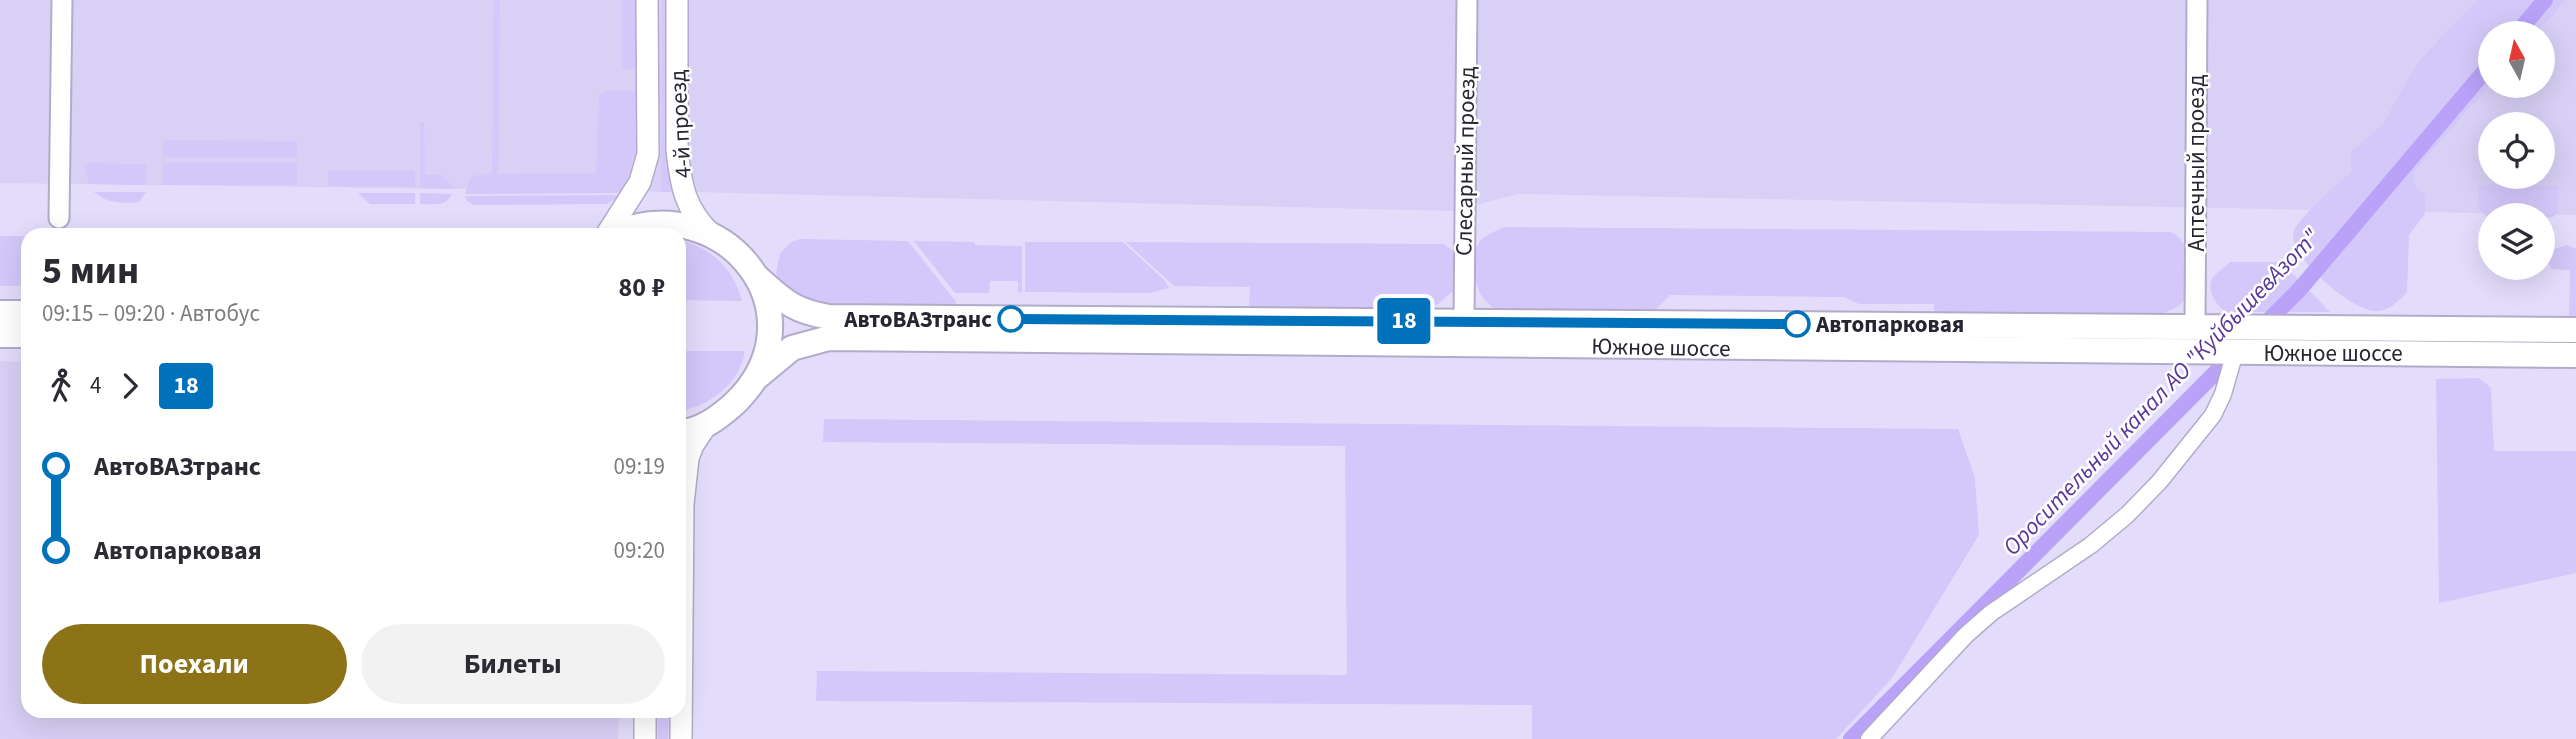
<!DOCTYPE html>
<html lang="ru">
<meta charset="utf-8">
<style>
:root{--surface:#fff;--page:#f2f2f3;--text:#2b2b33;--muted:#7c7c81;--accent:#8d7317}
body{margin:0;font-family:"Source Sans 3",sans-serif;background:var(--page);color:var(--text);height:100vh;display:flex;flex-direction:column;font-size:26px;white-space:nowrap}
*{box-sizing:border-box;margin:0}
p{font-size:23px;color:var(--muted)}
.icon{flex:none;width:38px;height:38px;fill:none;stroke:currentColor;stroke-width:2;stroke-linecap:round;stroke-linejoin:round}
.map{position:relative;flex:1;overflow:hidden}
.panel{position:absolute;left:21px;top:228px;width:665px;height:490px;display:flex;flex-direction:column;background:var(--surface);border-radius:21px;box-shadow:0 7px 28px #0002}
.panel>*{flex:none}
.badge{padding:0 14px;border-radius:5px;font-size:24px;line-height:46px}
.needle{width:46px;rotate:352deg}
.buttons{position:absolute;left:2478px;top:21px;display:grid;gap:14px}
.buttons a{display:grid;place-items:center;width:77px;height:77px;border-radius:50%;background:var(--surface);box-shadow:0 7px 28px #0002;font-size:35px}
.map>.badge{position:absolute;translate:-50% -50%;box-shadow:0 0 0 4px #fff}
.legs{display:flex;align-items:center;gap:10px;height:77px;padding:0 21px;font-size:23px}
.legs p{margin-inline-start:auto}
.summary{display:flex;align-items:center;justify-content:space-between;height:119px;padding:0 21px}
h1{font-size:38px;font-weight:700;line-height:52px}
.cta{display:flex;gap:14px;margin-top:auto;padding:14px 21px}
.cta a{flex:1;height:80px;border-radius:42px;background:var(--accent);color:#fff;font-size:28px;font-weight:700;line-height:80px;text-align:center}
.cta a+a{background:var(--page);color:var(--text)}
ul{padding:0 21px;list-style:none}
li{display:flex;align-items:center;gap:24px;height:84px;font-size:26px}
li i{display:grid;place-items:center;width:10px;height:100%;margin:0 9px;background:currentColor}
li i::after{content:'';width:18px;height:18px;margin:-9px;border:5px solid;border-radius:50%;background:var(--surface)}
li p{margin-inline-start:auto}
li:first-child i{background:linear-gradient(#0000 50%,currentColor 0)}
li:last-child i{background:linear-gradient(currentColor 50%,#0000 0)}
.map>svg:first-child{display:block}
.built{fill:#d8d0f5;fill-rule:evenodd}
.green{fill:#d4c8fa}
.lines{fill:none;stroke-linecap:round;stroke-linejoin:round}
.canal{stroke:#b9a2f8;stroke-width:16}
.minor-casing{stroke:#b2abc9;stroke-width:19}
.tertiary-casing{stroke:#b2abc9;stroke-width:23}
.secondary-casing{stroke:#b2abc9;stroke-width:24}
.primary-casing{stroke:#b2abc9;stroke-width:28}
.minor{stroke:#fff;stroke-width:16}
.tertiary{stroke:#fff;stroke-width:19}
.secondary{stroke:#fff;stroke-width:21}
.primary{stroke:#fff;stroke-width:24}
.line-1-casing{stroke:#fff;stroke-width:16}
.line-1{stroke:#0072bc;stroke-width:10}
.stop-1-dot{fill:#fff;stroke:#0072bc;stroke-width:3.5}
.labels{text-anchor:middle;stroke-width:5;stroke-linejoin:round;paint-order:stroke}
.street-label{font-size:23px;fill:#282531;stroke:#fff}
.stop-label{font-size:23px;font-weight:bold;fill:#282531;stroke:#fff;text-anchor:end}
.water-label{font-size:24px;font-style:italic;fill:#5a379a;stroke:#fff}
</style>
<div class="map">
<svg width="2576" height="739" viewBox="0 0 2576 739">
<rect width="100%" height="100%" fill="#e3dcfb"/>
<g class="built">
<path d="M0,0H2576V215L1518,194L1453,211L696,192L0,183ZM2490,33H2543V86H2490ZM2490,124H2543V177H2490Z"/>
<path d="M0,361L28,362V710H619L618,739H0Z"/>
</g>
<g class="green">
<path d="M494,0H500L498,174L596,173L599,95C609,88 627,90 638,93L644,153L626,193L465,194L470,178L477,175L492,173Z"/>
<path d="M622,0H645L641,67L622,70Z"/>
<path d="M662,0H673L672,192H661Z"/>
<path d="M2477,0H2566L2537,33H2490V85L2414,171L2412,182L2425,196V214L2409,235L2407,292C2399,301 2389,311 2376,311C2353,312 2291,258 2293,235C2295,219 2338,184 2351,172V152L2383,124L2417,63Z"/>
<path d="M420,122H424L425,175H442L455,189L420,188Z"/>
<path d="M163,140L297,141V158L163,157Z"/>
<path d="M84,163L146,164V185L89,184Z"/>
<rect x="163" y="163" width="134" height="22"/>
<path d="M328,170L415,171V187L328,186Z"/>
<path d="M2479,185L2558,186V212L2553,217L2543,218V215L2486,216L2478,208Z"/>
<path d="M94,192H146L139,202C121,203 108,204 94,192Z"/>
<path d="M358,193H415V204H370Z"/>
<path d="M420,193L452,194C446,207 433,204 420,204Z"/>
<path d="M624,195L606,204L474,205L466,200L465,196Z"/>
<path d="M1505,227L2170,232C2193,241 2196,281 2184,300C2179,308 2169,311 2161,314L1934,312V304H1859L1844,297L1670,295L1656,309L1640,312L1498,311C1479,299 1474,285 1475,263C1475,258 1475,251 1477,246C1482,236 1495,231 1505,227Z"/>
<rect x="0" y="236" width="28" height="50"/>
<path d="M800,239L908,241L957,303L947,306H832L804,300L779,282L776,273L780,254L791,242Z"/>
<path d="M679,240C712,248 733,268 742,301L679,300Z"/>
<path d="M914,241L974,242L975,245L1022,246V292L1018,293V281H990L989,293H955Z"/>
<path d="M1025,242H1123L1165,281L1169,288L1150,293L1025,292Z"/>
<path d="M1126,242L1444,244L1456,253L1455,289L1438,304L1424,309L1249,307L1250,287L1174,286Z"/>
<path d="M2567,245L2576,249V319H2569L2570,270L2552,269L2547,261L2548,253L2554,249Z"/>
<path d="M2230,262H2281L2330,312H2226C2217,306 2206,291 2212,279C2215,273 2225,267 2230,262Z"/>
<path d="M679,351H745C739,385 711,404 679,412Z"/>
<path d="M2479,378L2491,388L2494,451H2576V573L2439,603L2436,379Z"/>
<path d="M824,419L1958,429L1975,478L1979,535L1892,678L1836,739H1532V705L816,701L817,671L1347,675L1345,446L823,442Z"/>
<path d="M657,711H669L668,739H658Z"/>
</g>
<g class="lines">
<g class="canal">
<path d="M2517,33L2545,0"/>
<path d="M2260,329L2300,289L2490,65"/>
<path d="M1851,739L2236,352"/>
</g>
<g class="minor-casing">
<path id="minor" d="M1869,739L1966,635L1991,613L2091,545L2127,515L2160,481L2213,415L2223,394L2235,352"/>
</g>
<g class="tertiary-casing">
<g id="tertiary">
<path d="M59,218L62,0"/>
<path d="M1464,321L1467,0"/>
<path d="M2195,327L2197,0"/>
</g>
</g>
<g class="secondary-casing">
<g id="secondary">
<path d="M677,0V150C681,186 685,210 712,235"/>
<path d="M607,234L640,182L648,154L647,0"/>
<path d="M645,739V710"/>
<path d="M681,739L683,504L688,458L693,445L705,427"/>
</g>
</g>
<g class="primary-casing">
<g id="primary">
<path d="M613,234C726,186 826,316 734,404C717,419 702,430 679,433"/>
<path d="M758,278C784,301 793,311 829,317L2576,330"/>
<path d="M0,313H28"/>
<path d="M0,335H28"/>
<path d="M757,377L792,348L829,338L2576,355"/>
</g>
</g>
<use href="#minor" class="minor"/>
<use href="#tertiary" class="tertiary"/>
<use href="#secondary" class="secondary"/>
<use href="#primary" class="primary"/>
</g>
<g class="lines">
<g class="line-1-casing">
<path id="line-1" d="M1011,319L1797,324"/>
</g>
<use href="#line-1" class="line-1"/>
</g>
<g class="stop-1-dot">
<circle cx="1011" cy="319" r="12"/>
<circle cx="1797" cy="324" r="12"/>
</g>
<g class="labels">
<g class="street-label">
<text transform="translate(680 124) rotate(-93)" y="8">4-й проезд</text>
<text transform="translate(1465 161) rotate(-89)" y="8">Слесарный проезд</text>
<text transform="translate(2196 163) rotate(-90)" y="8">Аптечный проезд</text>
<text transform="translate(1661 347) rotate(1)" y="8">Южное шоссе</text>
<text x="2333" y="361">Южное шоссе</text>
</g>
<g class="stop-label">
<text x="992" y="327">АвтоВАЗтранс</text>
<text x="1816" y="332" text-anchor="start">Автопарковая</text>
</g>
<g class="water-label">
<text transform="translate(2161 392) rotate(-46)" y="8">Оросительный канал АО "КуйбышевАзот"</text>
</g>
</g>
</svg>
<div class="buttons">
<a><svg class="needle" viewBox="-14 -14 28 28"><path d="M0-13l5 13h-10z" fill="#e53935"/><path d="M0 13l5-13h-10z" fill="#7c7c81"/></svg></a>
<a><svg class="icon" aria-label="locate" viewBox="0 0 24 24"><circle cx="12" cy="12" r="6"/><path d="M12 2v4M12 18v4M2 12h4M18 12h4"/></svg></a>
<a><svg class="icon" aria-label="layers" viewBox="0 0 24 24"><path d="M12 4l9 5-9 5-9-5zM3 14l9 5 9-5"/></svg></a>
</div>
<b class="badge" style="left:1404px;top:321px;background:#0072bc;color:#fff">18</b>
<section class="panel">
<div class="summary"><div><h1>5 мин</h1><p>09:15 – 09:20 · Автобус</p></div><b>80 ₽</b></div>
<div class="legs"><svg class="icon" aria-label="walk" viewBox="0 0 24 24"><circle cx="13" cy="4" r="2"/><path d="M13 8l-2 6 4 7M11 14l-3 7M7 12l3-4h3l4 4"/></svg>4<svg class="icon" aria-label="forward" viewBox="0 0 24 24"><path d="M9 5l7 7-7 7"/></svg><b class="badge" style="background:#0072bc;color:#fff">18</b></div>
<ul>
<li><i style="color:#0072bc"></i><b>АвтоВАЗтранс</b><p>09:19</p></li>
<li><i style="color:#0072bc"></i><b>Автопарковая</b><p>09:20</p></li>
</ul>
<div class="cta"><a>Поехали</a><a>Билеты</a></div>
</section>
</div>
